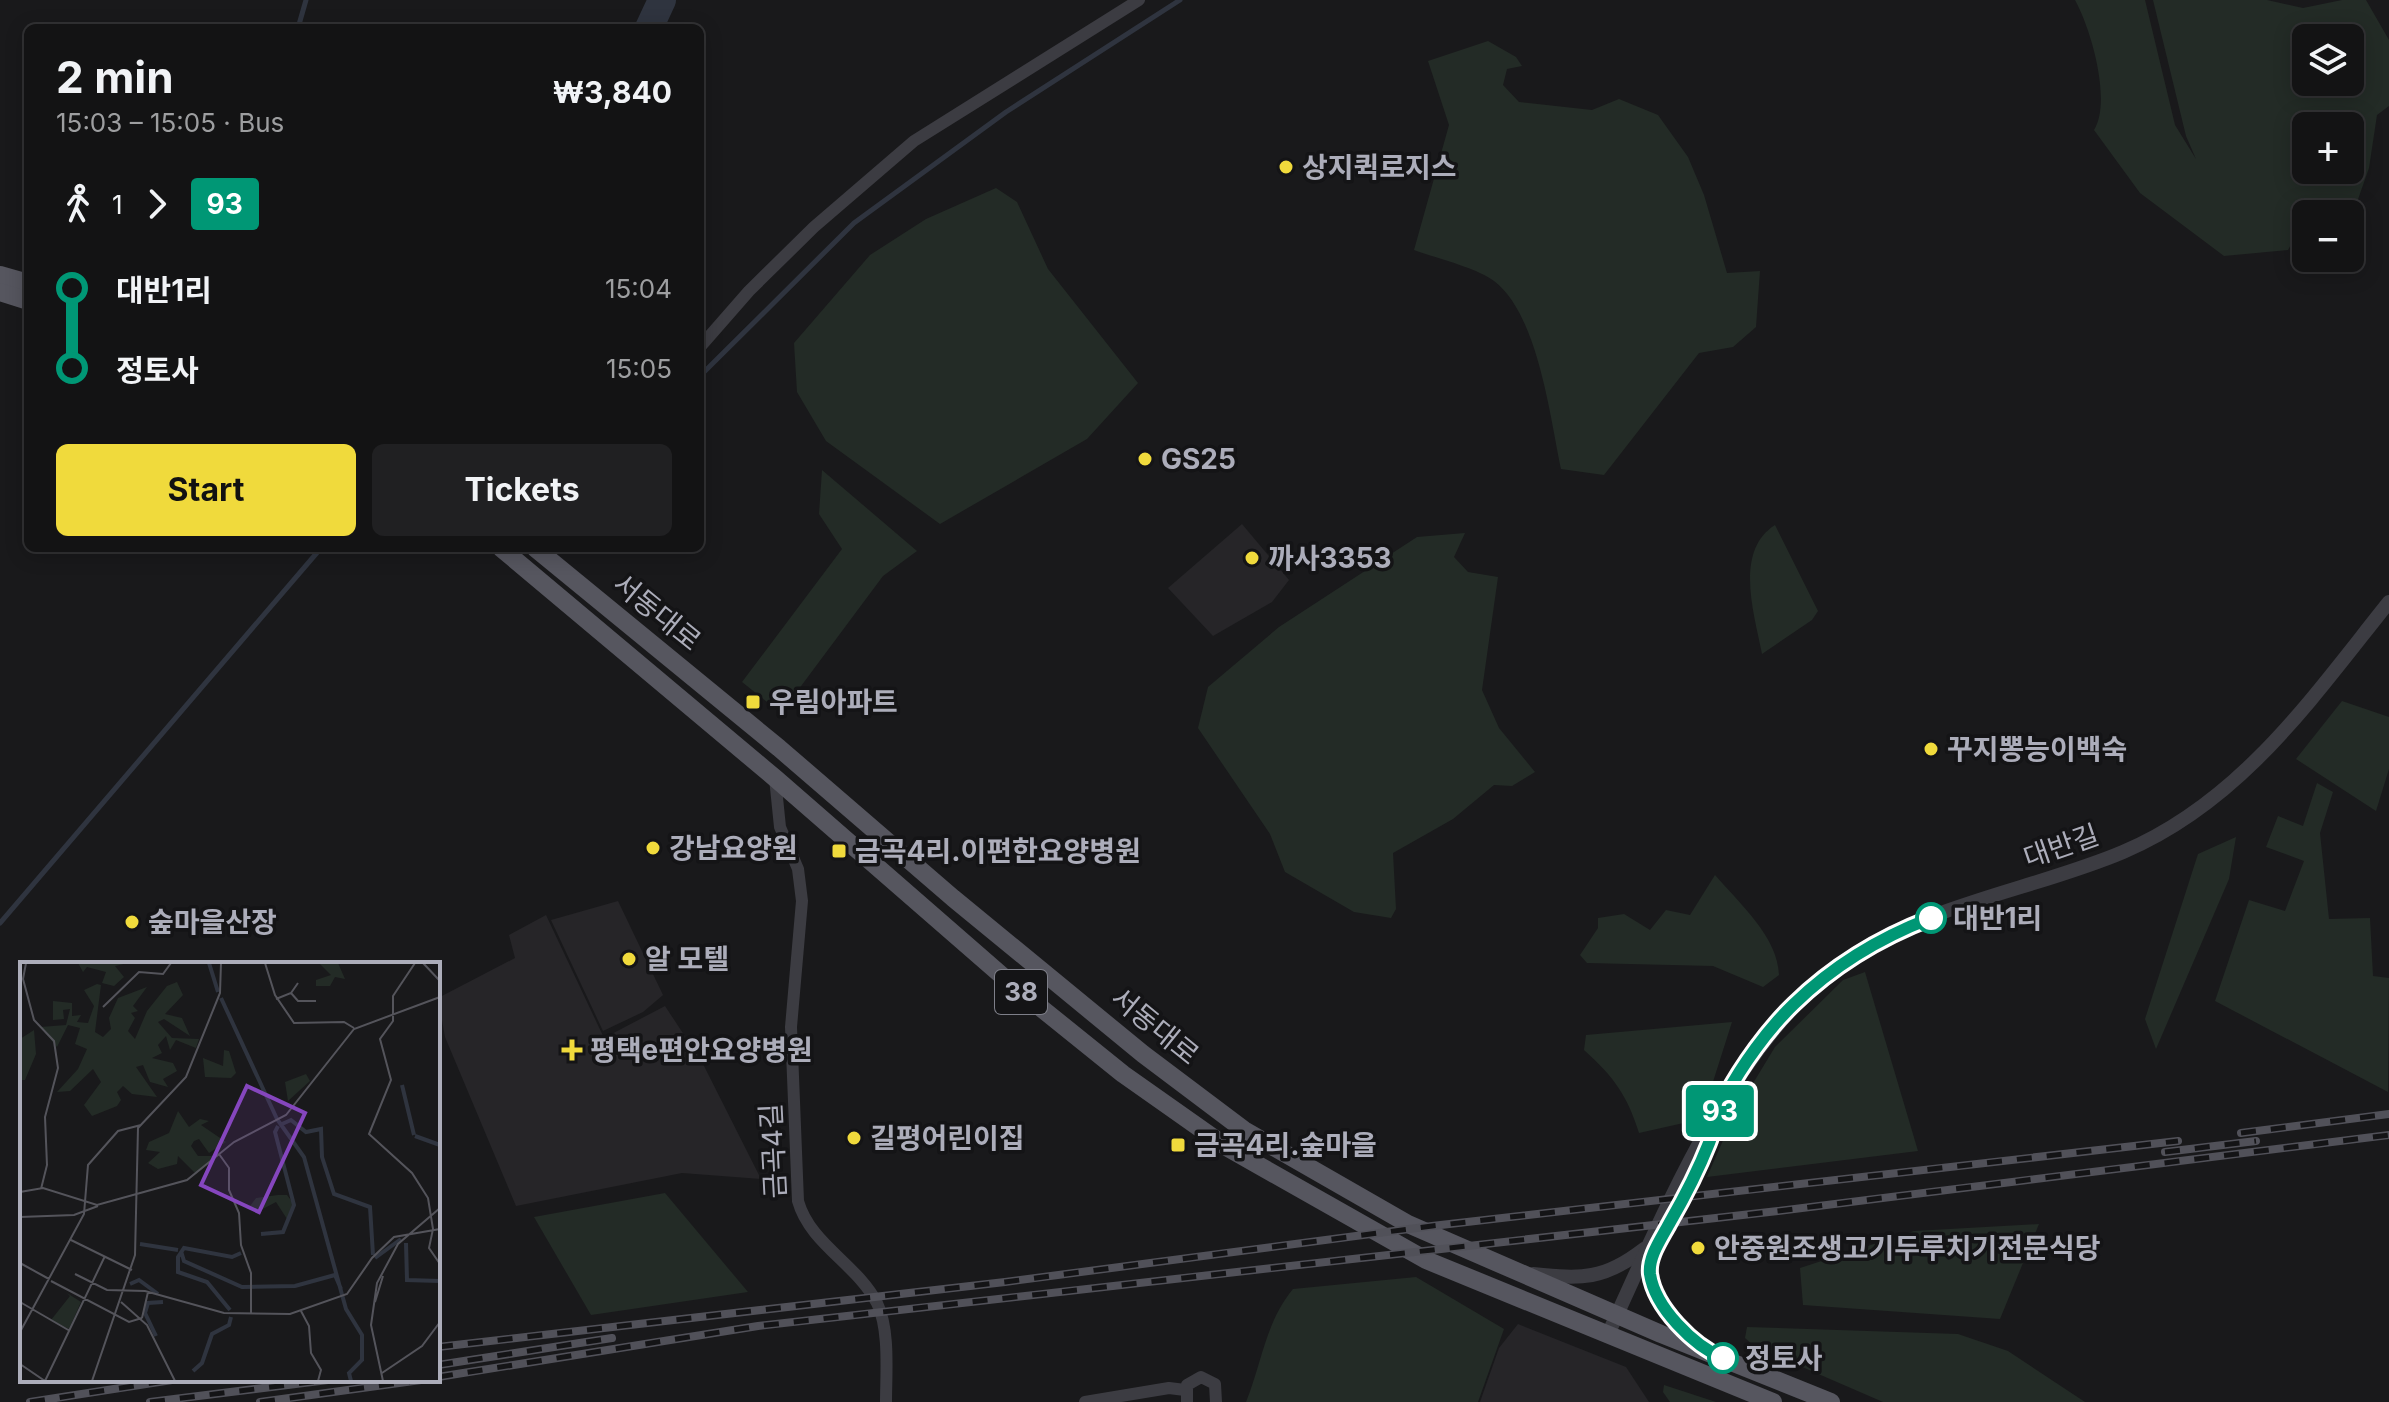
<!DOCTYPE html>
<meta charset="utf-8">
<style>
:root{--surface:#131314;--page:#202022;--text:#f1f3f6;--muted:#9d9ea0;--line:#323234;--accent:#f0da3c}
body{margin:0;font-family:Inter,"Noto Sans KR",sans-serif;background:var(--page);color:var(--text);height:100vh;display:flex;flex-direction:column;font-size:30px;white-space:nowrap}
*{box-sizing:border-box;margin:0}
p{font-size:26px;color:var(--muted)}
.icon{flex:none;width:44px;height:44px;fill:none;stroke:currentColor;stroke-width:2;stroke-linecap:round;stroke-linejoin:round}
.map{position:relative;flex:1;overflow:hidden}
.details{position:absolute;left:24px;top:24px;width:680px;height:528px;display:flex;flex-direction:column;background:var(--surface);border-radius:12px;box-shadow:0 4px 20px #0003,0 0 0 2px var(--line)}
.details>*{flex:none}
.badge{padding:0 16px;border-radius:6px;font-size:28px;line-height:52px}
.buttons{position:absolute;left:2292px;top:24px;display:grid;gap:16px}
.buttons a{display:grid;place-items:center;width:72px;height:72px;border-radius:12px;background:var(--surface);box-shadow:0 4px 20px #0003,0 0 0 2px var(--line);font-size:40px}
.map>.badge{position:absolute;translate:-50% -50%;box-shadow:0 0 0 4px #fff}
.legs{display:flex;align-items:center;gap:12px;height:88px;padding:0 32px;font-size:26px}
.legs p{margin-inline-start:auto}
.head{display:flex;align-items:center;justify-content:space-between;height:136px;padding:0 32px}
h1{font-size:44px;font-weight:700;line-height:60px}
.action{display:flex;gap:16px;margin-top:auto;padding:16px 32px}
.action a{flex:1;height:92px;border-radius:12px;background:var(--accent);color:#111;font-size:32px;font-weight:700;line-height:92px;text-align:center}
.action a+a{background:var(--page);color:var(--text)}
ul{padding:0 32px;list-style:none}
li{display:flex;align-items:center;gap:28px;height:80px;font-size:30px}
li i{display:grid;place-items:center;width:12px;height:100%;margin:0 10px;background:currentColor}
li i::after{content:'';width:20px;height:20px;margin:-10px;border:6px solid;border-radius:50%;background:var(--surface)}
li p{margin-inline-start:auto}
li:first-child i{background:linear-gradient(#0000 50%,currentColor 0)}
li:last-child i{background:linear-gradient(currentColor 50%,#0000 0)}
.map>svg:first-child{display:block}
.built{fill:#262528}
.green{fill:#232b26;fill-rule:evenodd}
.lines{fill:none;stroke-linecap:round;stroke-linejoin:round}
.stream{stroke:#2f343f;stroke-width:5}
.river{stroke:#2f343f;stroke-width:28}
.minor{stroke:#3c3c42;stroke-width:12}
.tertiary{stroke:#3c3c42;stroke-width:14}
.primary{stroke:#56565f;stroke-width:18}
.rail-casing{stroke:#515159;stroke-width:8}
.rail{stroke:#141416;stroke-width:5;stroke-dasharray:15;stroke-linecap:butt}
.line-1-casing{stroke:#fff;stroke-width:18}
.line-1{stroke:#009775;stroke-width:12}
.poi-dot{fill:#f0da3c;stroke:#141416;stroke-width:3}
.stop-1-dot{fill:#fff;stroke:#009775;stroke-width:4}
.labels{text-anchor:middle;stroke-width:7;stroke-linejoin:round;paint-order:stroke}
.shield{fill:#141416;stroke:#7e7f89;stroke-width:2}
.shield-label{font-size:26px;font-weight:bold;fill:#acadba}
.poi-label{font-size:28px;font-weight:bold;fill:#acadba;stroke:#141416;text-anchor:start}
.street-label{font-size:28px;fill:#acadba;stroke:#141416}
.stop-label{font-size:28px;font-weight:bold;fill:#acadba;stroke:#141416;text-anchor:start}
.inset-river{fill:none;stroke:#2f343f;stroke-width:4}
.inset-road{fill:none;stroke:#54545b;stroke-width:2}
.view{fill:#8546be;fill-opacity:0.15;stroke:#8546be;stroke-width:4}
.inset-edge{fill:none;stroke:#acadba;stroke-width:4}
</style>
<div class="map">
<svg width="2389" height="1402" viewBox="0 0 2389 1402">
<rect width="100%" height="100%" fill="#19191b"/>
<g class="built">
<path d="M1242,524L1289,580L1272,602L1213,636L1168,588Z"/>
<path d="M618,901L663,995L643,1012L603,1031L551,920Z"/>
<path d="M546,915L604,1038L665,1006L702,1062L761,1179L682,1173L516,1206L445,1037L438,998L515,958L509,935Z"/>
<path d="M1518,1324L1626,1367L1649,1402H1480L1499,1348Z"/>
</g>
<g class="green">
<path d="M2075,0H2145L2175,125L2196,159L2186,136L2153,0H2267L2303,8L2342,0H2366L2389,40V106L2377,115L2369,168L2350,222V214H2306V251L2293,241L2288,250L2224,256L2140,193L2094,130C2112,101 2091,29 2075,0ZM2306,38H2350V82H2306ZM2306,126H2350V170H2306Z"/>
<path d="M1488,41L1516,57L1522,66L1507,69L1503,85L1519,102L1592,110L1619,99L1658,115L1688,157L1704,195L1727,273L1760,271L1756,327L1733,347L1699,353L1604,475L1561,469C1550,417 1538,314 1494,281C1477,268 1436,258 1414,250L1449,125L1428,61Z"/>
<path d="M996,188L1017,202L1048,269L1138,383L1087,439L940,524L826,441L797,392L794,343L870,255L926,219Z"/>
<path d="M822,470L917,551L883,576L781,713L742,682L842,549L819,514Z"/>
<path d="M1775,525L1818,611L1812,620L1762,654C1754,613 1734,551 1775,525Z"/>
<path d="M1465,533L1454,557L1468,572L1498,577L1482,690L1499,728L1535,772L1512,786L1494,785L1453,819L1393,853L1396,909L1391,918L1354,912L1285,872L1270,834L1198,728L1208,687L1279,627L1417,537Z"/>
<path d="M2342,701L2389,717V769L2376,811L2296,759Z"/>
<path d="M2317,783L2333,792L2320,833L2329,919L2370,918L2373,976L2389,978L2388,1092L2215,1001L2249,900L2285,911L2304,861L2266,847L2278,816L2303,826Z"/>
<path d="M2236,837L2229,879L2156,1049L2145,1019L2198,854Z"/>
<path d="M1715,875C1739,903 1778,937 1779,975L1763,987L1713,966L1587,963L1580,955L1598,928V918L1624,914L1650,930L1666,910L1690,915Z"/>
<path d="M1865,972L1918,1151L1707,1177L1735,1113L1775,1047L1843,980Z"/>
<path d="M1732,1022L1704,1110L1688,1122L1639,1133C1627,1095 1614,1077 1584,1050L1586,1035Z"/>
<path d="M665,1193L748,1292L591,1315L534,1217Z"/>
<path d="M2039,1224L2000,1319L1803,1305L1800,1268L1914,1231Z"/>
<path d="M1416,1277L1504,1329L1478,1402H1246C1262,1363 1265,1323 1293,1289Z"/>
<path d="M1747,1327L1958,1334L2008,1351L2085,1402H1883L1754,1346L1745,1338Z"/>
<path d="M1664,1385L1716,1402H1670L1663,1392Z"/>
</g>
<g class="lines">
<g class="stream">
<path d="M298,28L306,0"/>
<path d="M700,376L854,223L1006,112L1180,0"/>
<path d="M0,923L321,548"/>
</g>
<path class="river" d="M649,28L662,0"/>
<g class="minor">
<path d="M700,347L749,291L814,227L914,141L1139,0"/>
<path d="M775,778L780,827L798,869L802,901L791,1027L798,1201C810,1244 857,1264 877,1303C890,1330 886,1373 886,1402"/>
<path d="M1085,1402L1169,1388L1185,1390"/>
<path d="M1187,1402V1385L1201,1377L1215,1384L1216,1402"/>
</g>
<g class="tertiary">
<path d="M1654,1250C1643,1297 1675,1319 1705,1350"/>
<path d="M1533,1274C1582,1279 1604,1280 1644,1249"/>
<path d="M1609,1332C1665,1211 1725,1061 1828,974C1907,907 2029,892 2123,852C2241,802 2312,698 2389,602"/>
</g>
<g class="primary">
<path d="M0,275L28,283"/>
<path d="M0,292L28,301"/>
<path d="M501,548L775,778L1015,987L1123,1074L1228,1148L1426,1260L1773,1402"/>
<path d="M535,548L779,748L953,898L1143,1054L1244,1130L1408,1224L1661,1334L1831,1402"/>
</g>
<g class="rail-casing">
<g id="rail">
<path d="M2241,1133L2389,1114"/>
<path d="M2165,1152L2256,1141"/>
<path d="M438,1347L1005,1282L1432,1226L2178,1141"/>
<path d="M438,1365L612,1338"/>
<path d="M438,1377L758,1326L1778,1211L2389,1135"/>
<path d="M30,1402L172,1380"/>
<path d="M150,1402L328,1380"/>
<path d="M260,1402L421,1380"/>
</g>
</g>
<use href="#rail" class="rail"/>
</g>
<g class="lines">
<g class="line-1-casing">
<path id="line-1" d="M1723,1358C1694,1346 1655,1308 1650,1274C1648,1257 1661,1239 1669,1224C1684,1198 1698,1171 1709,1143C1715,1128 1717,1111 1725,1097C1742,1065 1768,1029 1794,1004C1834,965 1879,938 1931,918"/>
</g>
<use href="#line-1" class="line-1"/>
</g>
<g class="poi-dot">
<circle cx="1286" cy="167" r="8"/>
<circle cx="1145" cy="459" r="8"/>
<circle cx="1252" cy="558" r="8"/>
<rect x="745" y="694" width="16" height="16" rx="4"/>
<circle cx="1931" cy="749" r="8"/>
<circle cx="653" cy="848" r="8"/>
<rect x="831" y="843" width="16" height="16" rx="4"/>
<circle cx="132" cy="922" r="8"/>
<circle cx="629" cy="959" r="8"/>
<path d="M568 1038h8v8h8v8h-8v8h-8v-8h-8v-8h8z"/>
<circle cx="854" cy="1138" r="8"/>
<rect x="1170" y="1137" width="16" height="16" rx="4"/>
<circle cx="1698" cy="1248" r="8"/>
</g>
<g class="stop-1-dot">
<circle cx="1931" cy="918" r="14"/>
<circle cx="1723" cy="1358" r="14"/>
</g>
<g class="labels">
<rect class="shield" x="995" y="970" width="52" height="44" rx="6"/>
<g class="shield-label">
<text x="1021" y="1001">38</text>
</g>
<g class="poi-label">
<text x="1302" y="177">상지퀵로지스</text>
<text x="1161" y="469">GS25</text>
<text x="1268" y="568">까사3353</text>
<text x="769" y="712">우림아파트</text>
<text x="1947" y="759">꾸지뽕능이백숙</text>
<text x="669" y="858">강남요양원</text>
<text x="855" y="861">금곡4리.이편한요양병원</text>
<text x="148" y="932">숲마을산장</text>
<text x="645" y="969">알 모텔</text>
<text x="590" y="1060">평택e편안요양병원</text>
<text x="870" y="1148">길평어린이집</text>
<text x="1194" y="1155">금곡4리.숲마을</text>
<text x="1714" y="1258">안중원조생고기두루치기전문식당</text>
</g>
<g class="street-label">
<text transform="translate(657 612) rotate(39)" y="10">서동대로</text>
<text transform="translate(2061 846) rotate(-19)" y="10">대반길</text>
<text transform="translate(1155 1026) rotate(39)" y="10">서동대로</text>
<text transform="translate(773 1151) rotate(-93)" y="10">금곡4길</text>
</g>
<g class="stop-label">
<text x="1953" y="928">대반1리</text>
<text x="1745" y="1368">정토사</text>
</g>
</g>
<g transform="translate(20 962)">
<rect width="420" height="420" fill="#19191b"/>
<path d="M58,1H108L95,4L104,15L94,24L82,21L86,10L67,5L63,10ZM299,1H318L325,17L315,15L310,24H296V18L311,13ZM157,20L163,33L145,52L162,56L170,74L144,57L138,60L152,76L179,77L176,86L156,78L150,88L146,74L138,83L142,91L132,96L153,101L157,109L143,117L148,125L130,120L123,103L116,105L137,135L112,132L103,124L97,130L101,138L97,144L72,154L64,143L81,120L73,107L50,129L37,130L58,107L67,87L55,82L60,66L48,63L37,85L20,65L46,63L50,47L43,48L44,57L33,58V39L52,41V54L61,53L57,60L68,61L74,44L64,28L77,22L81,23L75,70L83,75L91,67L89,56L98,36L127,25L113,44L118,49L111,51L115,56L108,69L115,77L127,49L147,24ZM14,68L16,92L5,118H0V77ZM204,88L209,89L216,111L211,116L185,115L183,96L203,104ZM286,112L290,119L268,139L265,120ZM158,149L169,165L180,157L189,159L181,163L206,180L189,191L179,177L174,179L171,184L178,194H195L176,212L158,194L157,202L138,207L128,201L140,190L126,188L129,180L149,171ZM258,233H267L273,241L267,257L256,240L239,249L230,244L236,236ZM47,331L61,340L49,367L31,358L50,334Z" fill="#232b26"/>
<path class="inset-river" d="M189,1L198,30M201,36L257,157M382,123L394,173M257,157L284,195L326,347L342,373V398L329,411L331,419M262,162L271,158L286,170L301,167L302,195L314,232L350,245L353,293M395,174L420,183M241,272L263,270L274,243L255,170L258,164M386,281L387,318L420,319M120,282L158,288M161,289L164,299L222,325L275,324L315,313L321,327M355,296L381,277M110,322L119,318L138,332M210,348L187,320L158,310V295L164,286L212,295L221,291M136,374L125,351L128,341L143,340M173,409L182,401L192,372L209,363L211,355"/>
<path class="inset-road" d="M6,1L3,17L14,58L34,79L38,106L25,155L27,203L21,227M245,1L255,33L274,61L324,60L334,66M395,1L373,34V59L360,77L371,118L349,172L392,211L408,236L413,267L409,286L420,302M403,1L420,19M271,31L278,39H296M256,37L271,31L278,21M83,45L119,10L143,12L151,1M199,192L209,206V228L219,251L221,283L231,311V352M0,230L23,226L77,243L167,218L214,180L266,153L334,67L420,35M0,255L54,253L78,244M51,278L112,308M0,301L29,317M55,312L87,328L125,329L204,351L270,352L327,332L352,296L374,275L420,267M31,319L109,360L122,356M0,340L50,369M101,340L127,363L155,419M355,340L363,314M281,349L289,364L291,391L301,408L298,419M122,356L128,330M0,370L64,252L68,203L98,169L121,163M0,402L25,419L85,294M362,411L402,384L420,360M72,419L115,293L118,166L166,115L200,31L201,1M363,419L351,363L357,321L378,282L420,246"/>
<path class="view" d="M227,124L285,151L239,250L181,223Z"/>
<rect width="420" height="420" class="inset-edge"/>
</g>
</svg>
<div class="buttons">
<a><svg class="icon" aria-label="layers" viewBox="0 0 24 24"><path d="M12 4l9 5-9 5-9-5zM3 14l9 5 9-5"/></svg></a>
<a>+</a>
<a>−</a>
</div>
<b class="badge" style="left:1720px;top:1111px;background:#009775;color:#fff">93</b>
<section class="details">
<div class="head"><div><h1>2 min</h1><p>15:03 – 15:05 · Bus</p></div><b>₩3,840</b></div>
<div class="legs"><svg class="icon" aria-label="walk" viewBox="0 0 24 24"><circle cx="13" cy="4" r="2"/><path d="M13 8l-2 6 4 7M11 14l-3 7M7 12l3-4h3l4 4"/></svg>1<svg class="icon" aria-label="forward" viewBox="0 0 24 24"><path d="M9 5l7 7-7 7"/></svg><b class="badge" style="background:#009775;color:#fff">93</b></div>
<ul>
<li><i style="color:#009775"></i><b>대반1리</b><p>15:04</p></li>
<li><i style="color:#009775"></i><b>정토사</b><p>15:05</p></li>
</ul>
<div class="action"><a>Start</a><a>Tickets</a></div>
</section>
</div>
